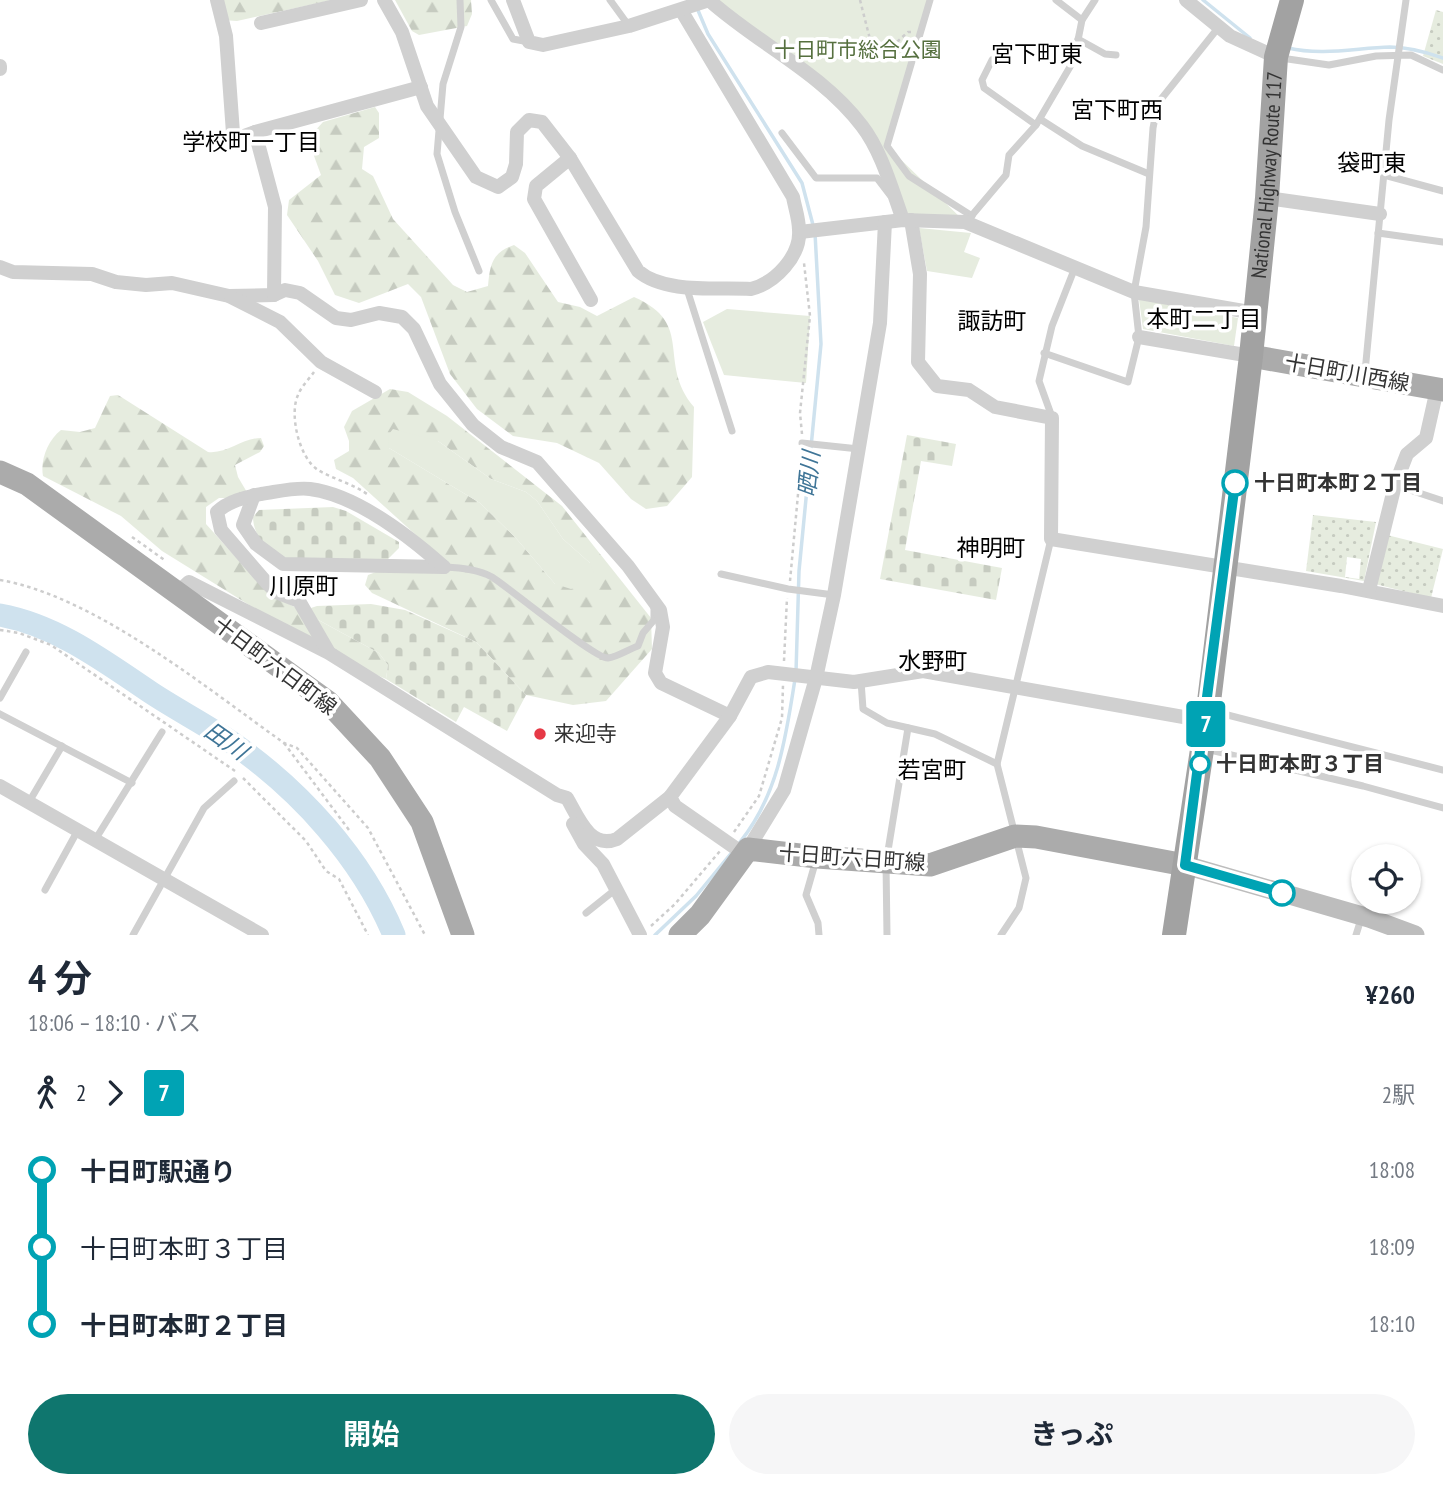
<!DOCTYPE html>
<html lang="ja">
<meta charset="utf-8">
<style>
:root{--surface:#fff;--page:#f6f6f7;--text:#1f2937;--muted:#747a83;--accent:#0f766e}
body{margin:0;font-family:"PT Sans Narrow","Noto Sans JP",sans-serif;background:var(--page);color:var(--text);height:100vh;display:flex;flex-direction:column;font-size:26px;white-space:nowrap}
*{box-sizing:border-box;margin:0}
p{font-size:23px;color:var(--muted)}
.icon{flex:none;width:38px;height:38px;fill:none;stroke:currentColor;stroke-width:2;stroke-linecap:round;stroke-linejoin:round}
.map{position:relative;height:935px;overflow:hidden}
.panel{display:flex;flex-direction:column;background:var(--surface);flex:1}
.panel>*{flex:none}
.badge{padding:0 14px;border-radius:5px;font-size:24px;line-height:46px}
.buttons{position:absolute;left:1351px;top:844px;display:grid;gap:14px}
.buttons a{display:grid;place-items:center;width:70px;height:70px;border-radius:50%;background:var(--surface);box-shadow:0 2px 5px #0004;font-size:35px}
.map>.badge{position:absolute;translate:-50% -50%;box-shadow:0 0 0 4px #fff}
.legs{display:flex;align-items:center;gap:10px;height:77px;padding:0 28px;font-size:23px}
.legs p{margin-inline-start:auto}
.headline{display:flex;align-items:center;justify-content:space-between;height:119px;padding:0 28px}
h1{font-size:38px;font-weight:700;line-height:52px}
.cta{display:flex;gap:14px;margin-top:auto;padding:14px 28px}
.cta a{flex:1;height:80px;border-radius:42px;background:var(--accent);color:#fff;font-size:28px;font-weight:700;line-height:80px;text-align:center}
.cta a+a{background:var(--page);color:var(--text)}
ul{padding:0 28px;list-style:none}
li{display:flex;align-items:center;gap:24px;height:77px;font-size:26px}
li i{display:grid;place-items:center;width:10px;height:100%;margin:0 9px;background:currentColor}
li i::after{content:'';width:18px;height:18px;margin:-9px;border:5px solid;border-radius:50%;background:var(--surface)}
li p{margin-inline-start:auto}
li:first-child i{background:linear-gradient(#0000 50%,currentColor 0)}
li:last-child i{background:linear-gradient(currentColor 50%,#0000 0)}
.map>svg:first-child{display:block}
.grass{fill:url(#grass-dots);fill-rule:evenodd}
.forest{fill:url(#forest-firs);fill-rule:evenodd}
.cemetery{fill:url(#cemetery-stones)}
.park{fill:#e6ecdf}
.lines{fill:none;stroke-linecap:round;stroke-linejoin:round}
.stream{stroke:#cfe2ee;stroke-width:3.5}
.river{stroke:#cfe2ee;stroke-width:23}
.path{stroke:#cdcdcd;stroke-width:2.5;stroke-dasharray:3.5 3.5;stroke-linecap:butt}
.service{stroke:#d0d0d0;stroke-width:7}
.minor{stroke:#d0d0d0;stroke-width:14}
.secondary{stroke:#bdbdbd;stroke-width:19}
.primary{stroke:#ababab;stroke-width:23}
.trunk{stroke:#a2a2a2;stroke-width:24}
.line-1-casing{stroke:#fff;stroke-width:16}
.line-1{stroke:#00a3b4;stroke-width:10}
.stop-1-dot{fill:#fff;stroke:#00a3b4;stroke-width:3.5}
.poi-dot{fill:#e63946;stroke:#fff;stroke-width:2.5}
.labels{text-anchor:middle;stroke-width:7;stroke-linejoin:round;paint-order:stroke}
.park-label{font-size:21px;fill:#56703f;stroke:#fff}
.street-label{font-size:21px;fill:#333;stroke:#fff}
.stop-label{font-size:21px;font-weight:bold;fill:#333;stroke:#fff;text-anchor:start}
.poi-label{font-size:21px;fill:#333;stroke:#fff;text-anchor:start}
.neighbourhood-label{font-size:23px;fill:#000;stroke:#fff}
.water-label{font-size:23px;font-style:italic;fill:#3f7597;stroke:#fff}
</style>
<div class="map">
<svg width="1443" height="935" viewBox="0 0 1443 935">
<defs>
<pattern id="grass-dots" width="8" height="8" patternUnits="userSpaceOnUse" patternTransform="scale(1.75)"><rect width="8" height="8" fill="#e6ecdf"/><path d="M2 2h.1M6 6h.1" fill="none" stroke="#c6cbc0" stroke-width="1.8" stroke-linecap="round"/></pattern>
<pattern id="forest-firs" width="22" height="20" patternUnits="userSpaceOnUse" patternTransform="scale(1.75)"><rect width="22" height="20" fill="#e6ecdf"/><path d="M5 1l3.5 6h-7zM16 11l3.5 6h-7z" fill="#c6cbc0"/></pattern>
<pattern id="cemetery-stones" width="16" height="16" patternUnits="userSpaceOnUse" patternTransform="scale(1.75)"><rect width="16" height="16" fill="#e6ecdf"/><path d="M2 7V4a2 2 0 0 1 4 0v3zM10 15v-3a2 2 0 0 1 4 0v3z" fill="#c6cbc0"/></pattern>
</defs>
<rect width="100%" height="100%" fill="#fff"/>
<g class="grass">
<path d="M1436,10L1443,12V64L1423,56Z"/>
<path d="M1313,515L1376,522L1364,581L1306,571ZM1347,557L1361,559L1359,579L1345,577Z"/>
<path d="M1387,535L1443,549L1431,598L1375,584Z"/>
</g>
<g class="forest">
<path d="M217,0H332L237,21L222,20Z"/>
<path d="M395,0H471L472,14L467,26L419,35L412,31Z"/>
<path d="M375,107L379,113V138L364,147L362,169L373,176L393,219L453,285L467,292L488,286C490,264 492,253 514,245L525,253L558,302L580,307L597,316L634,297C696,324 656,362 694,407L692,477L667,506L646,509L631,499L599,463L557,443L513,436L477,409L450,374L421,297L408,284L359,303L335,295L318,261L287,215L289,200L321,175L314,156L312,134L323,122Z"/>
<path d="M390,389L408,392L447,416L562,506L651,618L652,649L606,701L573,705L526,695L476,642L372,593L365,585L368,575L402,562L423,566L438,555L353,478L336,469L334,460L349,451V441L344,427L352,411ZM438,441L491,479L526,492L537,501L563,539L590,563L555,584L515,537L480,503L389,448Z"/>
<path d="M118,395L208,452C228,454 242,438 261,438L264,446L260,452L235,465L238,477L248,494L243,498H219L206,507V524L267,592L379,653L388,665L386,679L330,655L162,551L121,516L43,476C40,460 48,440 61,430L80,432L95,428L110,396Z"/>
</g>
<g class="cemetery">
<path d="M907,435L956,444L952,466L921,461L905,550L1002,568L996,600L880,579Z"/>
<path d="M333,507L346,511L399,542V548L386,561C358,561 313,566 287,561C268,557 253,534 253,517L259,510Z"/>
<path d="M371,604L405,610L476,642L526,695L507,731L464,707L456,722L386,679L388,665L379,653L302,611L317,606Z"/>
</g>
<g class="park">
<path d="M709,0H927L887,146L965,222L911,220L863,128Z"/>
<path d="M919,228L971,233L964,252L980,258L972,278L927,271Z"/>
<path d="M1139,299L1238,318L1234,346L1143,329Z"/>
<path d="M727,309L810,316L806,383L724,375L703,322Z"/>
<path d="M393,429L438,441L491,479L526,492L537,501L563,539L590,563L594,573L589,583L571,589L555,584L515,537L480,503L389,448L388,435Z"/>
</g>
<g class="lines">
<g class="stream">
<path d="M1203,0L1250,38"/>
<path d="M697,8L708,34L802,183L813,225"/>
<path d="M1288,48C1322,56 1356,48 1390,47C1409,47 1426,52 1443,58"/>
<path d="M796,672L799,571L821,344L815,233"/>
<path d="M740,842C778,795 786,737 795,679"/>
<path d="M655,935L696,896L733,851"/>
</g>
<path class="river" d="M0,615C56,625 104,661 150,692C177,710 205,724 231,742C300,790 362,858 394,935"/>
<g class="path">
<path d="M860,0L874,55L888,50L908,32H912"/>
<path d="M314,372C309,379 301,387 298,395C289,414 299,458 318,470C333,479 351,483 367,494"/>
<path d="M802,434L800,413L810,316L804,263"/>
<path d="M132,537L166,561"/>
<path d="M0,580C94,596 205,687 284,743L297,748L368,828L425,935"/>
<path d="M790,581L802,451"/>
<path d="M0,630L19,633L51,645L235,771"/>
<path d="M784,661L787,598"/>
<path d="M284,743L349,830"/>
<path d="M243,778L306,841L326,871L339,879L368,935"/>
<path d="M734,832L759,796L782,718L783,685"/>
<path d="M651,926L675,904L720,851"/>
</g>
<g class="service">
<path d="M460,0L461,27L443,84L437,154L455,212L479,271"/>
<path d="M491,0L513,39L529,42"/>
<path d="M610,0L629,26"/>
<path d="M930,0L887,146L909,176L972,216"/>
<path d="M1056,0L1082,20"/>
<path d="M1078,39L1105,54L1116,55"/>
<path d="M1281,58L1329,65L1376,56L1411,55L1443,70"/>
<path d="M992,60L982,80L984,88L1036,125"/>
<path d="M1040,119L1082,146L1149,174"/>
<path d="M782,133L816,178H877L890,195"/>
<path d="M1384,175L1443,191"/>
<path d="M968,220L1006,175L1009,155L1036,125L1074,60L1082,20L1095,0"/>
<path d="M1378,233L1443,242"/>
<path d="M686,286L732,431"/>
<path d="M1044,353L1128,382L1139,337L1134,292L1146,227L1153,128L1158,103L1218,28"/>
<path d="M1365,372L1389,120L1406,0"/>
<path d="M1052,417L1039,381L1052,326L1074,270"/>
<path d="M802,443L859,449"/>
<path d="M1395,485L1443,501"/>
<path d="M444,567C460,568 478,569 492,577C511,589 595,659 608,658C617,657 629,649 638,646L643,633L654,620V604"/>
<path d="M721,574L788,589L834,595"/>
<path d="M861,681L863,709L887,723L935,734L997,764"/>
<path d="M0,698L26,652"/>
<path d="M1212,711L1443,770"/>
<path d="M0,714L132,783"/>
<path d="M1206,749L1363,786L1443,808"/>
<path d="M29,802L62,746"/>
<path d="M95,840L162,732"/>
<path d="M1387,856L1388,853"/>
<path d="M816,860L806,895L818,923L819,935"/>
<path d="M45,890L78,830"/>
<path d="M586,913L616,889"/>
<path d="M1370,918L1374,901"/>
<path d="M133,935L204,808L234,781"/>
<path d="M887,935L886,863L908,728"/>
<path d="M1001,935L1019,908L1026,878L997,764L1051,539"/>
<path d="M1356,935L1361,919"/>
</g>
<g class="minor">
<path d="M217,0L226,36L233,133L241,137L255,132"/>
<path d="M384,0L402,32L427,106L476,177L498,187L512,177L516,164L517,132L529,120L542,122L570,158L638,271C665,294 717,287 751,289C775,283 801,256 799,230C799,219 795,208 793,197L681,10"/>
<path d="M513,0L529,42L543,45L629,26L709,0"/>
<path d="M709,0C758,44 821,72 862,126C882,152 892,190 903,220"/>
<path d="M1186,0L1230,36L1276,57"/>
<path d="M261,23L361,0"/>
<path d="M0,66V69"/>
<path d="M570,158L536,186L534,199L591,300"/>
<path d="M1267,198L1380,214"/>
<path d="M911,220L920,274L918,362L937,386L969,390L995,407L1052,418L1051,539L1341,586L1443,606"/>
<path d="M800,232L903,220L965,222L1134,292L1255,313"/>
<path d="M0,267L13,272L92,274L116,282L146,285L172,283L229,296L274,295L285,290L300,293L336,318L351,320L379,313L402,317L414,329L440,384L473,425L501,447L537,462L628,566L660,610L663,627L655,673L661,683L730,716L751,677L768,672L854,682L923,671L1206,721"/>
<path d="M274,295L275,207L255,132L421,87"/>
<path d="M231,297L280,322L321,362L375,392"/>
<path d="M1139,337L1251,356"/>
<path d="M254,495L243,525L256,544L283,564L444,567"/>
<path d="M1369,590L1395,485L1407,454L1426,438L1437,389"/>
<path d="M177,593L189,582L329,653L557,795L567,798C578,817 590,850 617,839L670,797"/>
<path d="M328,651L299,601L276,592L266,582L221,530L217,512C228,501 246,497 261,494C276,492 295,487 310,489C357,495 409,536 444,567"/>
<path d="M730,716L670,797L675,806L744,854"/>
<path d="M0,786L262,935"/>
<path d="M573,824L584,844L603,864L640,935"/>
<path d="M748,849L784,790L816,678L834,595L880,323L885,222"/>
</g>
<path class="secondary" d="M1185,865L1369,918L1415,935"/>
<g class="primary">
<path d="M1251,356L1443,390"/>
<path d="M0,472L27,484L328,702L380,758L422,822L463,935"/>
<path d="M680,935L700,915L748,849L817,857L930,865L1015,836L1036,837L1185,865"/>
</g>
<path class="trunk" id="s1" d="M1174,935L1208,710L1251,356L1267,198L1276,57L1292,0"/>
</g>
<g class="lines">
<g class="line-1-casing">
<path id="line-1" d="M1235,483L1185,865L1282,893"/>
</g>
<use href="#line-1" class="line-1"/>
</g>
<g class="stop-1-dot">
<circle cx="1235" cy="483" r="12"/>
<circle cx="1200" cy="764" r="9"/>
<circle cx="1282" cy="893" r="12"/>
</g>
<circle class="poi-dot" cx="540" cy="734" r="7"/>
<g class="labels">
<g class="park-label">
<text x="858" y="57">十日町市総合公園</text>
</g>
<g class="street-label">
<text dy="7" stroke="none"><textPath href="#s1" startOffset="766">National Highway Route 117</textPath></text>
<text transform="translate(1347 373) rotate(10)" y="7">十日町川西線</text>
<text transform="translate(275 666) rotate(37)" y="7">十日町六日町線</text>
<text transform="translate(852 858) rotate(4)" y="7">十日町六日町線</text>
</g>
<g class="stop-label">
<text x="1254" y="490">十日町本町２丁目</text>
<text x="1216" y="771">十日町本町３丁目</text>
</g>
<g class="poi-label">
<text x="554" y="741">来迎寺</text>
</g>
<g class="neighbourhood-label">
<text x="1037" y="62">宮下町東</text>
<text x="1117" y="118">宮下町西</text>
<text x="251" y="150">学校町一丁目</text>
<text x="1372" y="171">袋町東</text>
<text x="1204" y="327">本町二丁目</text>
<text x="992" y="329">諏訪町</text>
<text x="991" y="556">神明町</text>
<text x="304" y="594">川原町</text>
<text x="933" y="669">水野町</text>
<text x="932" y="778">若宮町</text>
</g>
<g class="water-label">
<text transform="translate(809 474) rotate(-84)" y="8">晒川</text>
<text transform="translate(226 741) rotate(35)" y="8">田川</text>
</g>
</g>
</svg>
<div class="buttons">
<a><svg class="icon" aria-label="locate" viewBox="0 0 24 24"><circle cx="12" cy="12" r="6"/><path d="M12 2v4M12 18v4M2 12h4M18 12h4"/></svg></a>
</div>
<b class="badge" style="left:1206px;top:724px;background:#00a3b4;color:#fff">7</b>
</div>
<section class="panel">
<div class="headline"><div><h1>4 分</h1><p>18:06 – 18:10 · バス</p></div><b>¥260</b></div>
<div class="legs"><svg class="icon" aria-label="walk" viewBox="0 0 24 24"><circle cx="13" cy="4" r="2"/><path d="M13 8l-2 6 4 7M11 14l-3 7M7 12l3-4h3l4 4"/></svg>2<svg class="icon" aria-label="forward" viewBox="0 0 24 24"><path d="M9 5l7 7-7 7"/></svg><b class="badge" style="background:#00a3b4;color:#fff">7</b><p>2駅</p></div>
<ul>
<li><i style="color:#00a3b4"></i><b>十日町駅通り</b><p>18:08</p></li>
<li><i style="color:#00a3b4"></i><span>十日町本町３丁目</span><p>18:09</p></li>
<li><i style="color:#00a3b4"></i><b>十日町本町２丁目</b><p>18:10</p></li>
</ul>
<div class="cta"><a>開始</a><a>きっぷ</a></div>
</section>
